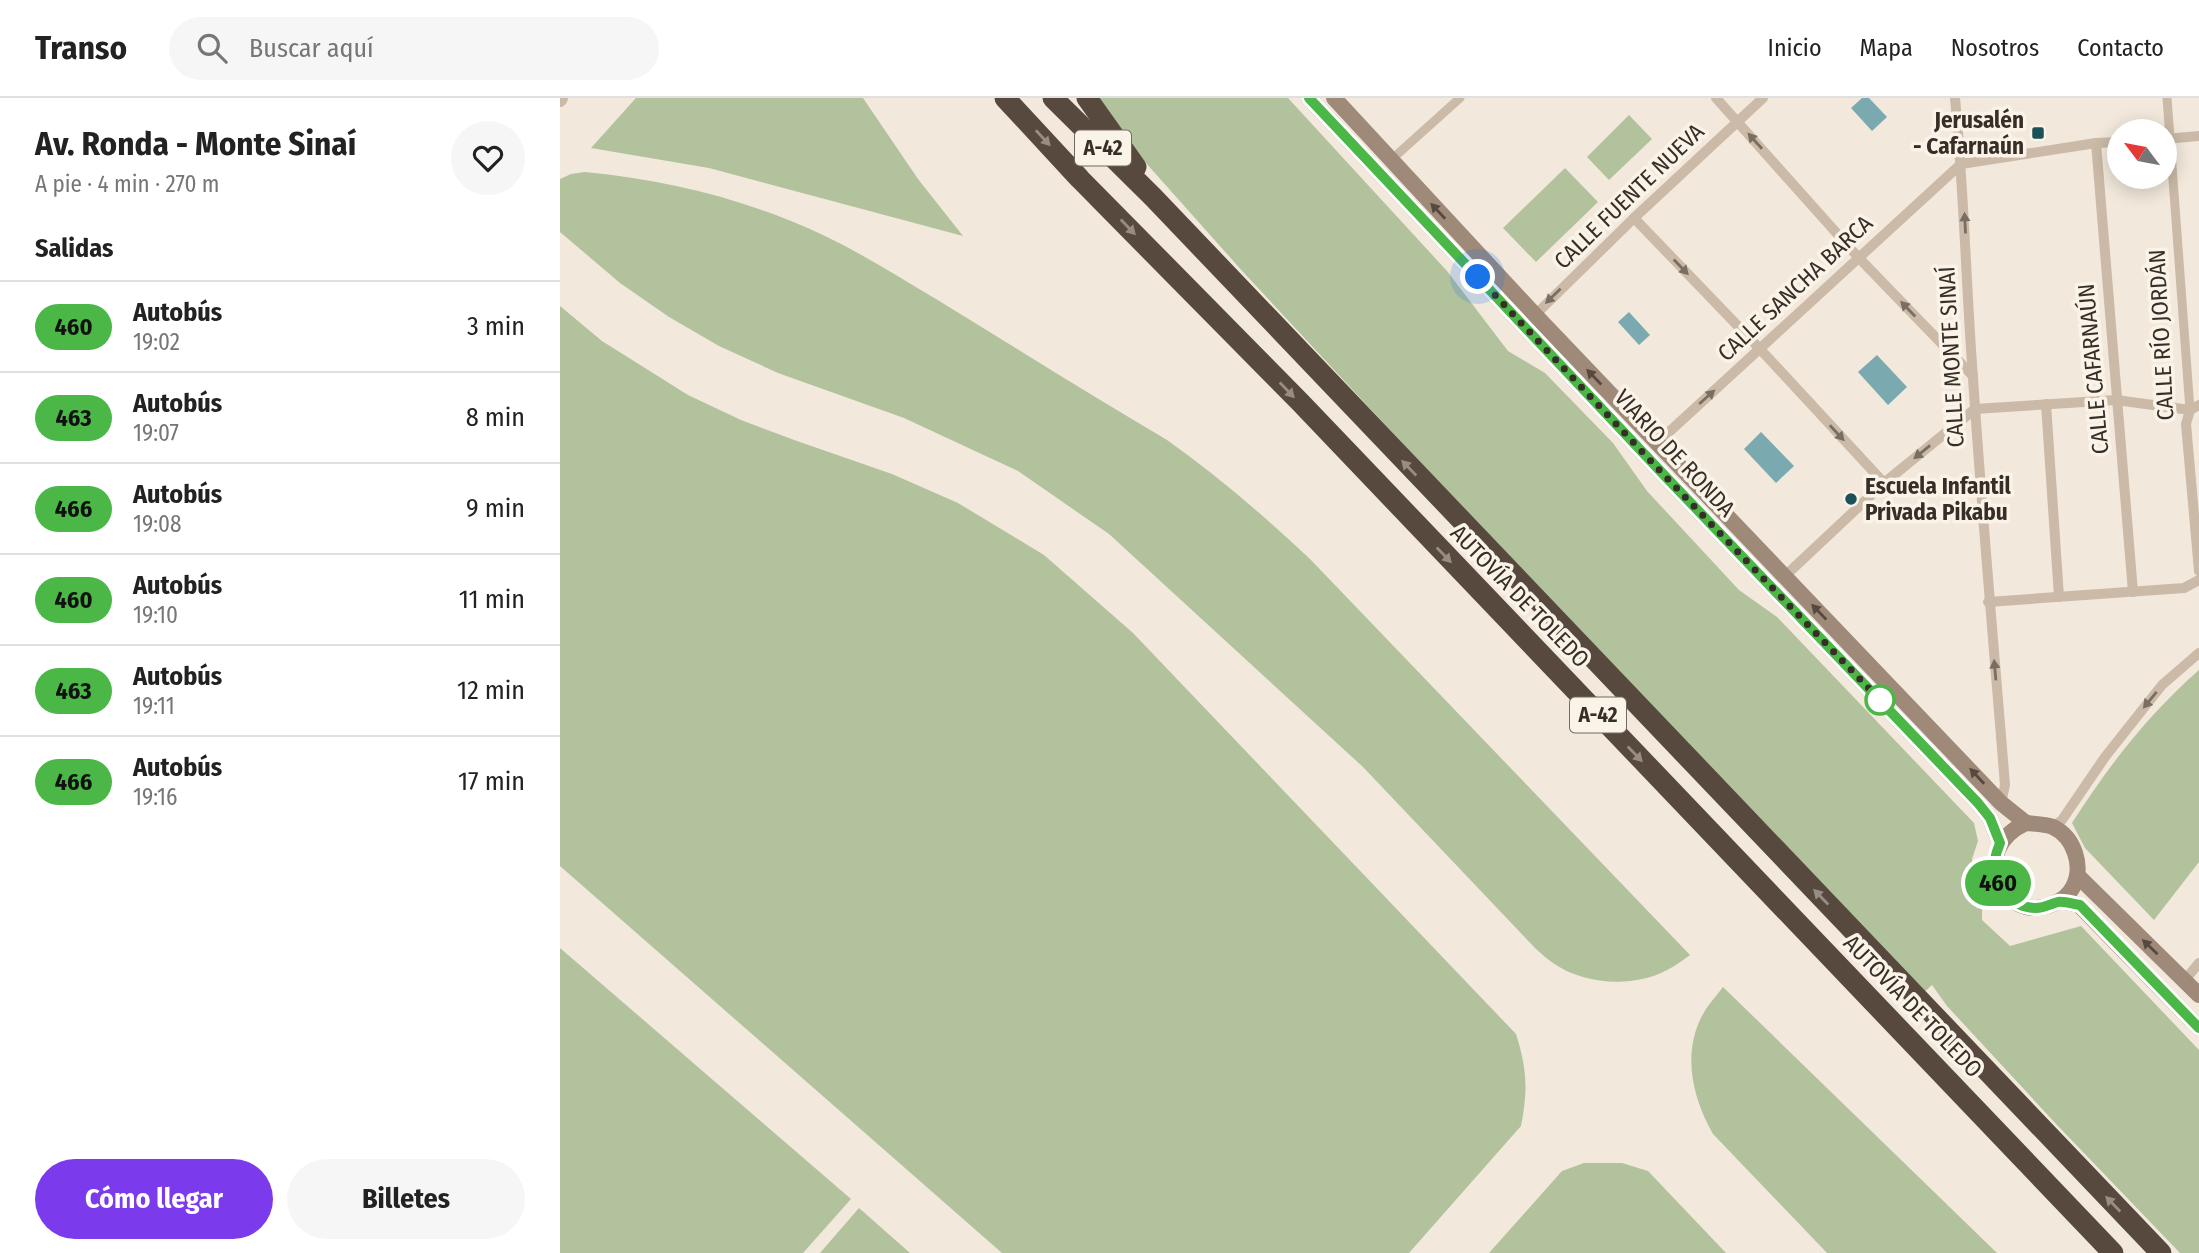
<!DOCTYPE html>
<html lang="es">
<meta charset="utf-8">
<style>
:root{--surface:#fff;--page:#f6f6f6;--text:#222;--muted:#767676;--line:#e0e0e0;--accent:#7c3aed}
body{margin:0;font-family:"Fira Sans Condensed",sans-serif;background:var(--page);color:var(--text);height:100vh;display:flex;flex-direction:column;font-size:26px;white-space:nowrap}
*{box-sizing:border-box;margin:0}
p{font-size:23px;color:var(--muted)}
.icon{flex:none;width:38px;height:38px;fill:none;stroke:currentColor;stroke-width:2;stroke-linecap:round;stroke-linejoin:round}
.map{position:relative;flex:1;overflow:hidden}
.panel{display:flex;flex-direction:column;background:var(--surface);width:560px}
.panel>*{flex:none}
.badge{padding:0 14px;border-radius:23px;font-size:24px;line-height:46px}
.needle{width:46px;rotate:302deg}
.tools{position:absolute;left:1547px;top:21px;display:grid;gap:14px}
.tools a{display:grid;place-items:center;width:70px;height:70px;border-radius:50%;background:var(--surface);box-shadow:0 4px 18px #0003;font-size:35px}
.you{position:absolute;width:35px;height:35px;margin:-18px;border:5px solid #fff;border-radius:50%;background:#1a73e8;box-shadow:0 0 0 10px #1a73e833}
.map>.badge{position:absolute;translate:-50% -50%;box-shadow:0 0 0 4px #fff}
h2{padding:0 35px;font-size:26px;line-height:63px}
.round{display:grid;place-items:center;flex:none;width:74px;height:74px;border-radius:37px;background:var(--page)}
.overview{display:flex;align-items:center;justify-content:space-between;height:119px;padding:0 35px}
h1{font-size:33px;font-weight:700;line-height:52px}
.primary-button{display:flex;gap:14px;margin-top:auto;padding:14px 35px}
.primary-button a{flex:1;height:80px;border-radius:42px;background:var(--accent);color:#fff;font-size:28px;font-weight:700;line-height:80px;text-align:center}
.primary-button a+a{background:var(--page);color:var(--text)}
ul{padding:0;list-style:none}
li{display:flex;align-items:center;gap:21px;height:91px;padding:0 35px;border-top:2px solid var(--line)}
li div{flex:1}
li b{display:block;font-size:26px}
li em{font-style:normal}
li .badge{min-width:77px;font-weight:700;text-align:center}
header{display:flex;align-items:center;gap:42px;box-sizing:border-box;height:98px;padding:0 35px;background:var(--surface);border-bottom:2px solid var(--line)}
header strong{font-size:33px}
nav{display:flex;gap:38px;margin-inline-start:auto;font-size:24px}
.search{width:490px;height:63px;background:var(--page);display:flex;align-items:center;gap:18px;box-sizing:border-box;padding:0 24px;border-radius:38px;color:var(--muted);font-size:26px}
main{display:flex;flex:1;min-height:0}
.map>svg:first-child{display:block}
.green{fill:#b2c29c}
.water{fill:#7aaab0}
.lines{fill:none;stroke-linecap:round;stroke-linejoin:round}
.pedestrian{stroke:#cbbaa7;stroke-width:9}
.minor{stroke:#cbbaa7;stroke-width:10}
.tertiary{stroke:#cbbaa7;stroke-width:14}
.secondary{stroke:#9f8979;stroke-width:16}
.motorway{stroke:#58493f;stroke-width:21}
.oneway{fill:#998d83}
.oneway2{fill:#7a6d61}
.oneway3{fill:#564940}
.line-casing{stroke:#fff;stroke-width:16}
.line{stroke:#4ab747;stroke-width:10}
.walk{stroke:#372e28;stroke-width:7;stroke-dasharray:0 12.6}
.poi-dot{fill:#1d515a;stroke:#faf3e8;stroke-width:2.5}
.stop-dot{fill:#fff;stroke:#4ab747;stroke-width:3.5}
.labels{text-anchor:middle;stroke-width:7;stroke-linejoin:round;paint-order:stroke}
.shield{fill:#faf3e8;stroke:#726962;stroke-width:2}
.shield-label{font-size:21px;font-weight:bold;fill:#372e28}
.poi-label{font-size:23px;font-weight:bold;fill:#372e28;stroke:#faf3e8;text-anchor:end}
.street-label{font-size:23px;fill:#372e28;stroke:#faf3e8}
</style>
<header>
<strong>Transo</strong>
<div class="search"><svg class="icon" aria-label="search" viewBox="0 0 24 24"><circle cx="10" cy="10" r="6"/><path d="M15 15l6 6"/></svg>Buscar aquí</div>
<nav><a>Inicio</a><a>Mapa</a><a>Nosotros</a><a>Contacto</a></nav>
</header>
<main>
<section class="panel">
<div class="overview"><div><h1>Av. Ronda - Monte Sinaí</h1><p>A pie · 4 min · 270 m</p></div><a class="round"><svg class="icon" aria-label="heart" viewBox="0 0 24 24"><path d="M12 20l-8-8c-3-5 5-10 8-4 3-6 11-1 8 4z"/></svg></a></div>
<h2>Salidas</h2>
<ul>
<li><span class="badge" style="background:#4ab747;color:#111">460</span><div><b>Autobús</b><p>19:02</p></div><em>3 min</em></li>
<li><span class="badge" style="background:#4ab747;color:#111">463</span><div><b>Autobús</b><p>19:07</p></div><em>8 min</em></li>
<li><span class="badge" style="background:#4ab747;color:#111">466</span><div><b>Autobús</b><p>19:08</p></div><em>9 min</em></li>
<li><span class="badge" style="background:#4ab747;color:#111">460</span><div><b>Autobús</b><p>19:10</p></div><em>11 min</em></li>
<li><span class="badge" style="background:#4ab747;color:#111">463</span><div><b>Autobús</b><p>19:11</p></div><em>12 min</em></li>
<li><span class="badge" style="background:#4ab747;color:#111">466</span><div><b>Autobús</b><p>19:16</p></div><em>17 min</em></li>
</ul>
<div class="primary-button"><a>Cómo llegar</a><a>Billetes</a></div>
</section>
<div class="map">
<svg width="1639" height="1155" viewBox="0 0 1639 1155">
<rect width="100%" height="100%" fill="#f2e9dc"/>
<g class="green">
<path d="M76,0H303L358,81L403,138L149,70L31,50Z"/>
<path d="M528,0H728L887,173L948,253L985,275L1053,345L1087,393L1179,492L1217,519L1414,725L1418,743L1412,761L1422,804V822L1450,848L1521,828L1639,952V1155H1620L1497,1027L1387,908L1372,887L1358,900L684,175Z"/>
<path d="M1069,17L1092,41L1049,82L1027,59Z"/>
<path d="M1005,70L1038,104L976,164L943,130Z"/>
<path d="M25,74C97,81 164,96 231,123C282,143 329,173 376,201C453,248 529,296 607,342C658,378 704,418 750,461L1130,857C1123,862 1115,868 1107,872C1074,890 1024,887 993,865C987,861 982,856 976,851L803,669L549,436L458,373L344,320L218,275L159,248L109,219L60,185L0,134V81L11,76Z"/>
<path d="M0,208L42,243L128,297L181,322L237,343L332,376L398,405L484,457L573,535L956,936C967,970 968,993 961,1028L849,1155H442L0,768Z"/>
<path d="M1639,572V764L1594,822L1525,750L1512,725C1550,666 1586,619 1639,572Z"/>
<path d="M0,850L291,1101L243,1155H0Z"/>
<path d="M1163,889L1437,1155H1267L1153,1036C1131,998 1121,950 1146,911C1151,903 1158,896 1163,889Z"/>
<path d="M1024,1065H1062L1088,1073L1166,1155H929L1002,1073Z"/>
<path d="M299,1110L350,1155H260Z"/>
</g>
<g class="water">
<path d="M1302,0H1309L1327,19L1312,33L1291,10Z"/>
<path d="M1069,214L1090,237L1079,247L1058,224Z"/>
<path d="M1317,257L1347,289L1328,307L1298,274Z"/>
<path d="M1201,334L1234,368L1216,385L1184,351Z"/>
</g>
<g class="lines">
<g class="pedestrian">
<path d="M1607,0L1630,312"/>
<path d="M831,62L900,0"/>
</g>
<g class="minor">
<path d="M1156,0L1298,159L1413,278"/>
<path d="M1395,0C1404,93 1406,187 1413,280C1422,416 1434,551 1445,687L1441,705"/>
<path d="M1605,41L1639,38"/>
<path d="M1536,45L1573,494"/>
<path d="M1401,66L1536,45L1559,44"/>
<path d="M1074,120L1200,251L1324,385"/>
<path d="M972,220L1074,120L1203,0"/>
<path d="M1486,306L1499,499"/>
<path d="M1630,312L1626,326L1639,473"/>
<path d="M1097,345L1401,66"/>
<path d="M1225,478L1324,385L1415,311L1556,302L1630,312L1639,307"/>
<path d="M1428,504L1624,490L1639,482"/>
<path d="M1492,729L1502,722L1545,659L1602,587L1639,555"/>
<path d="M1625,882L1639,865"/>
</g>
<path class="tertiary" d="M0,2L1,0"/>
<g class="secondary">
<path d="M749,0L1104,377L1418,705L1430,720L1440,745"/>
<path d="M774,0L975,217L1441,705L1466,725"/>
<path d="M1466,725C1475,726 1485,726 1493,729C1514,739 1524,768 1513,789C1509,797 1501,803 1493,806C1443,828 1406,752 1466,725Z"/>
<path d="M1518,778L1639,897"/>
<path d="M1500,803L1519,807L1639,930"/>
</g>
<g class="motorway">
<path d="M445,0L520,81L740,304L1553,1155"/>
<path d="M493,0L593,99L1601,1155"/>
<path d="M527,0L576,69"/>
</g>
</g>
<defs><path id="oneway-solid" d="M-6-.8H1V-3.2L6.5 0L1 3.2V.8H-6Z" transform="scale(1.75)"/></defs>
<g class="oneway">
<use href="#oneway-solid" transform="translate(483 40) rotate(47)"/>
<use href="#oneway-solid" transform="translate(568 129) rotate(46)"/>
<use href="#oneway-solid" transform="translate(727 292) rotate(46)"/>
<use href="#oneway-solid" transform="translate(849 370) rotate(-134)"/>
<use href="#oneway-solid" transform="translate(884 457) rotate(46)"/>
<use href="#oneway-solid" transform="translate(1075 656) rotate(46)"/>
<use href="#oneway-solid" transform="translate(1261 799) rotate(-134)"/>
<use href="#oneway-solid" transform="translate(1553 1106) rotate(-134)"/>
</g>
<g class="oneway2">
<use href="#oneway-solid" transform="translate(1195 43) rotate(-132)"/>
<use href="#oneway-solid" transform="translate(1405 125) rotate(-93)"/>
<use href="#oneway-solid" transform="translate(1121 169) rotate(46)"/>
<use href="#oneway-solid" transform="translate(993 198) rotate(136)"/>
<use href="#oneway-solid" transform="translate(1348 211) rotate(-134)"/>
<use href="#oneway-solid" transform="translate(1147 299) rotate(-42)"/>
<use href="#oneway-solid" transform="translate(1277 335) rotate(47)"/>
<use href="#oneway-solid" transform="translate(1362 354) rotate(141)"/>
<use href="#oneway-solid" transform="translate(1435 572) rotate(-95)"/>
<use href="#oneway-solid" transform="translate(1590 602) rotate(129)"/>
</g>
<g class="oneway3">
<use href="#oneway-solid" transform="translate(878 113) rotate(-133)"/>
<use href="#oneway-solid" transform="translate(1034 279) rotate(-134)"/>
<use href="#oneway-solid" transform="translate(1259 514) rotate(-134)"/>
<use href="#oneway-solid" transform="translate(1417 678) rotate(-133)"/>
<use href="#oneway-solid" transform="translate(1590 849) rotate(-136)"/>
</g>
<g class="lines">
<g class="line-casing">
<path id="line" d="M749,0L1104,377L1418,705L1430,720L1440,745C1438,750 1436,756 1435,761C1430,785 1451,810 1476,810C1485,810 1490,806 1498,804C1504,803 1513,806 1520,807L1639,930"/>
</g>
<use href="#line" class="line"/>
<path class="walk" d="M918,179L1104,377L1320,602"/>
</g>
<g class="poi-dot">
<rect x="1471" y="28" width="14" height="14" rx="3.5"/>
<circle cx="1291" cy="401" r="7"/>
</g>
<circle class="stop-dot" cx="1320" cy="602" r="14"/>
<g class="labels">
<g class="shield">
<rect x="515" y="32.5" width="56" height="35" rx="5"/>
<rect x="1010" y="599.5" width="56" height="35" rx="5"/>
</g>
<g class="shield-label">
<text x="543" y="57">A-42</text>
<text x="1038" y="624">A-42</text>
</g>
<g class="poi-label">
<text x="1464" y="30">Jerusalén<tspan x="1464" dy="26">- Cafarnaún</tspan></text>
<text x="1305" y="396" text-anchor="start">Escuela Infantil<tspan x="1305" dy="26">Privada Pikabu</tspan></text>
</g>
<g class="street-label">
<text transform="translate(1069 98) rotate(-44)" y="8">CALLE FUENTE NUEVA</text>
<text transform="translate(1235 190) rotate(-43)" y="8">CALLE SANCHA BARCA</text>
<text transform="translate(1601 237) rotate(-93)" y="8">CALLE RÍO JORDÁN</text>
<text transform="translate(1391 259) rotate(-93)" y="8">CALLE MONTE SINAÍ</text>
<text transform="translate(1533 271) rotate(-95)" y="8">CALLE CAFARNAÚN</text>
<text transform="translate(1115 355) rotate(47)" y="8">VIARIO DE RONDA</text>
<text transform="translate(960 498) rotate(46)" y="8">AUTOVÍA DE TOLEDO</text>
<text transform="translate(1353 908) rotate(46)" y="8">AUTOVÍA DE TOLEDO</text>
</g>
</g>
</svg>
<div class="tools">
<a><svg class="needle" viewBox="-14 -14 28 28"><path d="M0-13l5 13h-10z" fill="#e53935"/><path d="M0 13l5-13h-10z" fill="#767676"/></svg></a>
</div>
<div class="you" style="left:918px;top:179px"></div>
<b class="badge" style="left:1438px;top:785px;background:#4ab747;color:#111">460</b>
</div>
</main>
